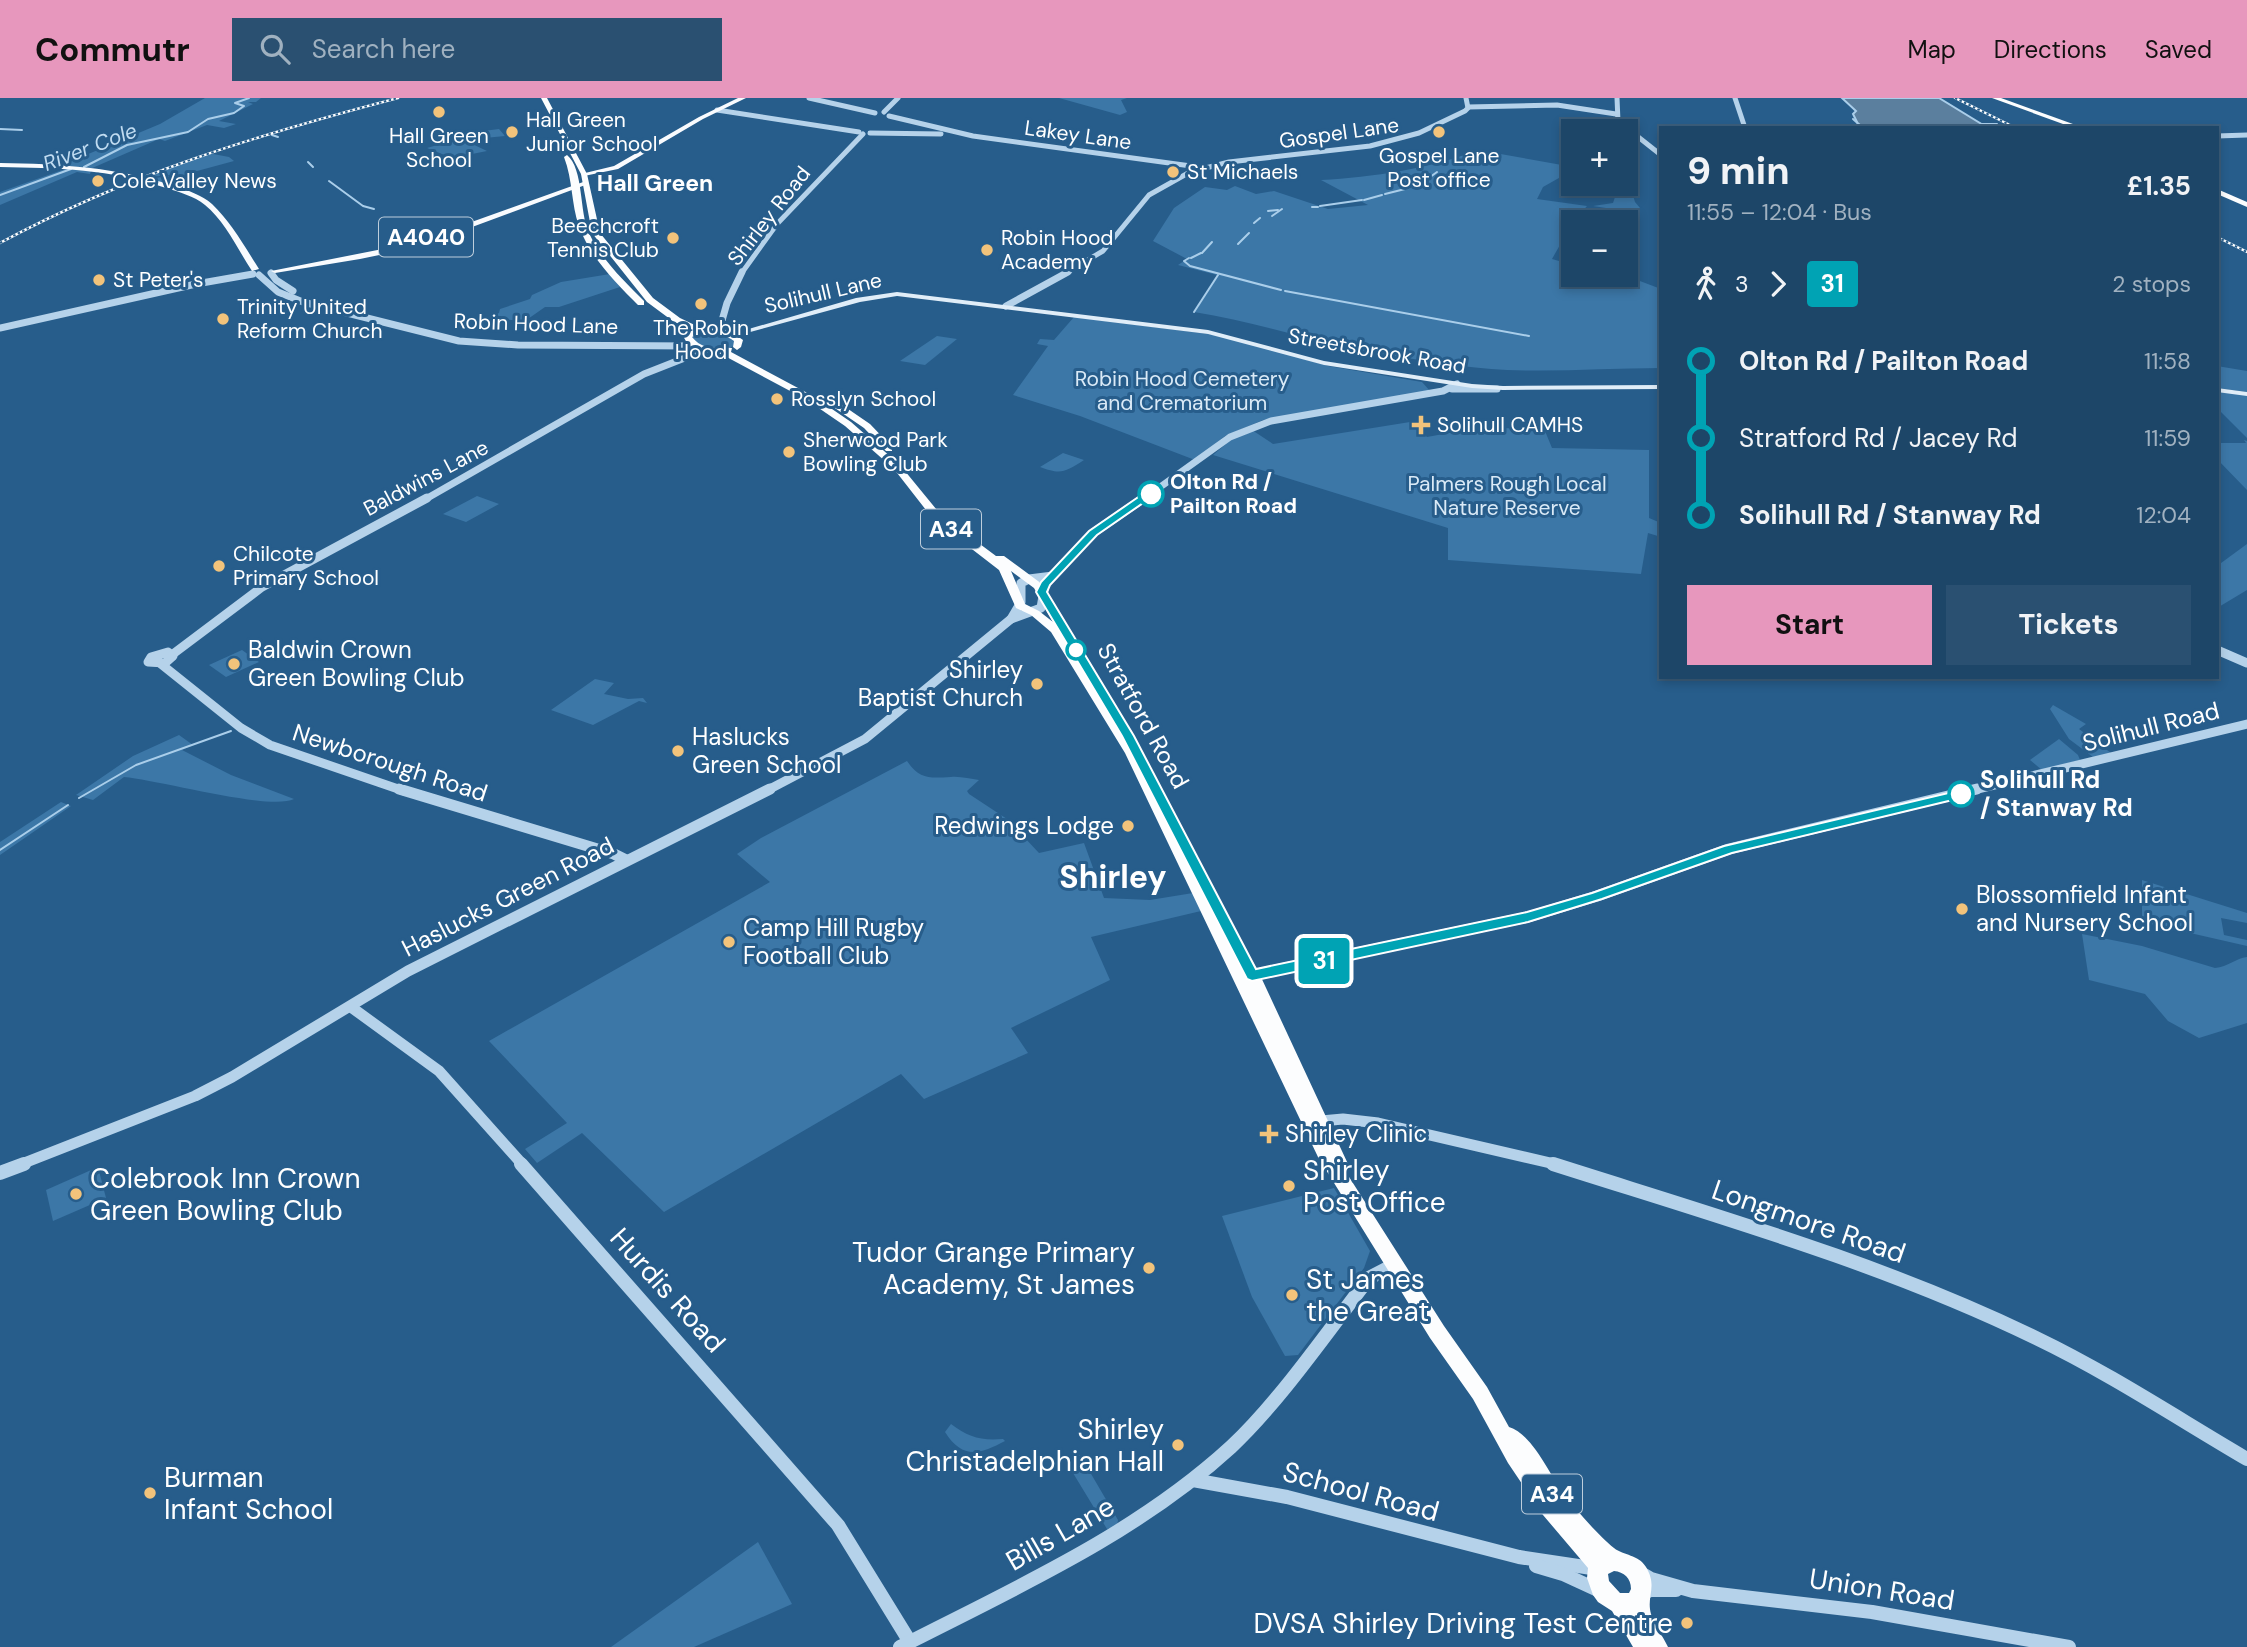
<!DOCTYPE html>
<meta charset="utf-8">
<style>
:root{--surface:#1d4668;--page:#2a5071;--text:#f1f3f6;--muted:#a0b1c0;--line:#3b5e7c;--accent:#e797bd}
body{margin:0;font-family:"DM Sans",sans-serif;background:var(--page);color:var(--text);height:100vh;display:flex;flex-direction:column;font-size:26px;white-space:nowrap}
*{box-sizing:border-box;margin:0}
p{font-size:23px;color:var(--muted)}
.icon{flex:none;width:38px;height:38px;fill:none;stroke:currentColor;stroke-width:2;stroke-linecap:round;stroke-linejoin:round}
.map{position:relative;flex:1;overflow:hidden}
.details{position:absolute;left:1659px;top:28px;width:560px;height:553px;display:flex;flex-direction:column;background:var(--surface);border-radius:0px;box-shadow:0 4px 10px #0003,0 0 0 2px var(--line)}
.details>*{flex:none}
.badge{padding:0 14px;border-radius:5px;font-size:24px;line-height:46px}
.tools{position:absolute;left:1561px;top:21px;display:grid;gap:14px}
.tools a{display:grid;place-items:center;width:77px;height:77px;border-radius:0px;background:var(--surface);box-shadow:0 4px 10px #0003,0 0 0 2px var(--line);font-size:35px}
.map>.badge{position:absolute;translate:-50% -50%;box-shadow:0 0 0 4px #fff}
.legs{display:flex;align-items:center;gap:10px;height:77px;padding:0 28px;font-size:23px}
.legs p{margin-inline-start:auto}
.overview{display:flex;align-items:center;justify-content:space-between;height:119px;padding:0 28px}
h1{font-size:38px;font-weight:700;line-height:52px}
.action{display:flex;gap:14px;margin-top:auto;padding:14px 28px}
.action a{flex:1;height:80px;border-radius:0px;background:var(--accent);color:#111;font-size:28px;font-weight:700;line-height:80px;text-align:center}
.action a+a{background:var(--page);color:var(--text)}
ul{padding:0 28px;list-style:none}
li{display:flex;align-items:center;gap:24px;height:77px;font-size:26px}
li i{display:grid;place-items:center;width:10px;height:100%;margin:0 9px;background:currentColor}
li i::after{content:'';width:18px;height:18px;margin:-9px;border:5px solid;border-radius:50%;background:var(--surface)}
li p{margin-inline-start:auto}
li:first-child i{background:linear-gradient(#0000 50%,currentColor 0)}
li:last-child i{background:linear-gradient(currentColor 50%,#0000 0)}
header{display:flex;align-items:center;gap:42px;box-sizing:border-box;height:98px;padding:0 35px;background:var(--accent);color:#111}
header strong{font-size:33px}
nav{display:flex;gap:38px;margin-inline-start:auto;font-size:24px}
.search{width:490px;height:63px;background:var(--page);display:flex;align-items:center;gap:18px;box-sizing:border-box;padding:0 24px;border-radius:0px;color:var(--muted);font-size:26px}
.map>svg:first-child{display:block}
.green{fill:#3c77a7}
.water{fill:#5b7f9e;stroke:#aaceea;stroke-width:2}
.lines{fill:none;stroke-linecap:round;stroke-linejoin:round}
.stream{stroke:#aaceea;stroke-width:2}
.tertiary-far4{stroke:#b5d2ea;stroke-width:5}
.tertiary-far3{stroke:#b5d2ea;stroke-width:7}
.tertiary-far2{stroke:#b5d2ea;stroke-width:9}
.tertiary-far1{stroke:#b5d2ea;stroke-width:11}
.tertiary{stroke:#b5d2ea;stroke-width:14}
.secondary{fill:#e0edf8;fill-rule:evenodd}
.primary{fill:#f9fbfe;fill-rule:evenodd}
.trunk{fill:#fcfdfe;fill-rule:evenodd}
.rail-casing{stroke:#fff;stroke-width:2.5}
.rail{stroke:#275d8b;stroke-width:2;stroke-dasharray:2.5;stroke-linecap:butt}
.line-1{fill:#00a3b4;stroke:#fff;stroke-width:2}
.poi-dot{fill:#f2c37b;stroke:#275d8b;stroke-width:2.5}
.stop-1-dot{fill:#fff;stroke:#00a3b4;stroke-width:3.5}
.labels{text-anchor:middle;stroke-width:6;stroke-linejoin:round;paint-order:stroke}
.far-poi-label{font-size:21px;fill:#fff;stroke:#275d8b;text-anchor:start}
.far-street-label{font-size:21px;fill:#fff;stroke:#275d8b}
.far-water-label{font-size:21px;font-style:italic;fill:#c1dcf1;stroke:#275d8b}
.far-park-label{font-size:21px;fill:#daeaf7;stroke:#275d8b}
.far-stop-label{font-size:21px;font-weight:bold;fill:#fff;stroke:#275d8b;text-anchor:start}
.far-quarter-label{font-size:23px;font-weight:bold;fill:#fff;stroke:#275d8b}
.shield{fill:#275d8b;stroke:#becedc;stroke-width:2}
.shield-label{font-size:23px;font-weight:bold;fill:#fff}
.poi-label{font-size:24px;fill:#fff;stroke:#275d8b;text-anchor:start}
.street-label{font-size:24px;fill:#fff;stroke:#275d8b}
.stop-label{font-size:24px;font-weight:bold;fill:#fff;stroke:#275d8b;text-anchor:start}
.near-poi-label{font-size:28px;fill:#fff;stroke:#275d8b;text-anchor:start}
.near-street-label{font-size:28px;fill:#fff;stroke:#275d8b}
.district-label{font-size:32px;font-weight:bold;fill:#fff;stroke:#275d8b}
</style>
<header>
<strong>Commutr</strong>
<div class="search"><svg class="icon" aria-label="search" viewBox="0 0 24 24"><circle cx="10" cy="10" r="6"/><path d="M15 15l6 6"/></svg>Search here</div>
<nav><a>Map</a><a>Directions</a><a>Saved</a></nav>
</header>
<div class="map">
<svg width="2247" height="1549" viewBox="0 0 2247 1549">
<rect width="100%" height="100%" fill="#275d8b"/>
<g class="green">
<path d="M205,0H261L256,4H248L253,6L219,23L236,26L224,30L207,27L165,43L159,41L90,71L62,67L160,26Z"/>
<path d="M1059,0H1127L1121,2L1127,14L1120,17Z"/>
<path d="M499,31L505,38L464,42L487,53L452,60L427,50L458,41L452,37Z"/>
<path d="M1478,52L1573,69V72L1543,89L1537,101L1587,108L1573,124L1552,161L1573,167V177H1624L1661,191V270C1610,270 1558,274 1507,272C1465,270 1422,262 1380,256C1317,245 1257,224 1194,214L1217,177L1178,167L1187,161L1153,143L1174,110L1205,89L1227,92L1235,88L1256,96L1274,93L1328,111L1368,107L1321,82C1373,79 1430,71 1478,52Z"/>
<path d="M208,55L229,59L234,63L186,76L199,82L170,88L150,81L174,77L145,79Z"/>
<path d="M68,70L91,73L90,76L77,74L0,107V94Z"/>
<path d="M1631,91L1635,104L1640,110L1632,114L1593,108L1613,105L1616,96Z"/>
<path d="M610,176L620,189L559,209H545L525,223L487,220L499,215L500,211L530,201L532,197L561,184Z"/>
<path d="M1074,219L1224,238L1328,268L1422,284L1430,293L1263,322L1225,338L1195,362L1080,318L1013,297L1048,248L1037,246L1040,241L1054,242Z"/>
<path d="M698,234H718L735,242L734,248C718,255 703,251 691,241L692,237Z"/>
<path d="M937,238L957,241L925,267L900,263Z"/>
<path d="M2217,268L2247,273V294L2217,290Z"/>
<path d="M2217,293L2247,297V340L2217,310Z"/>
<path d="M1472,321L1491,329L1545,333L1552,350L1649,352V420L1661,425V439L1648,435L1641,476L1448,462V430L1213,357L1233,340L1252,332L1273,346L1410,324L1427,339L1465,332L1467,323Z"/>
<path d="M2244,342L2247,343V392L2217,361V345H2246Z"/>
<path d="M1063,355L1084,362C1065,374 1061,377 1040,369Z"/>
<path d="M477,398L499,406L466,424L443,416Z"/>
<path d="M2247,446V492L2217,510V468Z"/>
<path d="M242,552L259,564L226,579L209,567Z"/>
<path d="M595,581L614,585L604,596L628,601L643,600L647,605L639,603L593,627L551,612Z"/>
<path d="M2053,607L2086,626L2079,631L2111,655L2093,659L2069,641L2050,611Z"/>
<path d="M179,637L193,647L182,652L231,677L294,701C270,713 159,682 124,679L93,702L76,697L133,658Z"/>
<path d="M2059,641L2078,657L2080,662L2042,672L2030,662Z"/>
<path d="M907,663C920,682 930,680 951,679C960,678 970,681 979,682L967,693L969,696L1007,721L1039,755L1084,745L1104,800L1150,802L1193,795L1201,813L1091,839L1110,882L1011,930L1028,955L924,1001L901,976L664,1114L582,1035L537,1065L525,1051L567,1025L489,943L770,784L737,756L761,740Z"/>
<path d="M61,704L71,708L0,757V744Z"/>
<path d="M2142,782L2247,815V825L2221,820L2224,837L2247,842V848L2142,824Z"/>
<path d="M2082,836L2142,848L2215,870C2228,869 2236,860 2247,859V925L2199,940L2168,923L2145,896L2089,882Z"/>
<path d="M98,1069L106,1100L53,1123L46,1092Z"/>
<path d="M1334,1090L1370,1153L1364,1170L1298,1257L1285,1258L1252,1199L1222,1118Z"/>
<path d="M951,1326C968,1339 981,1343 1003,1341L1005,1343C979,1357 962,1361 945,1334Z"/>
<path d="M1080,1357L1118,1422L1117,1428L1107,1431L1073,1375L1078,1372L1071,1361Z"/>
<path d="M758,1444L792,1506L694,1549H611Z"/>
</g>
<path class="water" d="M1842,0H1939L1988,30H1866L1858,26L1853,16L1856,13Z"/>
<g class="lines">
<g class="stream">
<path d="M1853,21L1863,30"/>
<path d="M1982,26H1997"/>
<path d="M0,31L22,32"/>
<path d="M272,37L278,39"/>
<path d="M308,64L313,69"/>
<path d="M84,69L127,47L188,34L208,21L234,15L244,8L235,5L249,0"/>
<path d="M1426,82L1437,74"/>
<path d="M329,83L363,108L374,111"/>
<path d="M1412,89L1424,83"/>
<path d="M1385,96L1409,90"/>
<path d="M0,97L71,71"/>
<path d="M1364,102L1382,97"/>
<path d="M1320,108L1362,102"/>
<path d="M1312,109H1318"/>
<path d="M1268,113L1278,112"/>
<path d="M1272,118L1282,111"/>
<path d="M1254,125L1260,120"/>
<path d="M1238,146L1249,135"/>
<path d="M1202,155L1212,144"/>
<path d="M1189,160L1184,163L1190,168L1281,192"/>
<path d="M1191,160L1201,155"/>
<path d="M1285,193L1529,238"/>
<path d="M1194,214L1218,177"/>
<path d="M79,700L136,667L231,633"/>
<path d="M0,752L68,707"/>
</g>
<g class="tertiary-far4">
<path d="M809,0L875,15"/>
<path d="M1617,0L1618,23L1661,57"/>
<path d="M1735,0L1745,30"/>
<path d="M1468,9L1557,7L1616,16"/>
<path d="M717,12L859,34"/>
<path d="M884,14L898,0"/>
<path d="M889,18L973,38L1191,68"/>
<path d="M870,35L941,36"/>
<path d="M2217,38L2247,37"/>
<path d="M741,176L777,126L863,36"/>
<path d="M1064,176L1103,153L1149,97L1190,74L1229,64L1370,48L1419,35L1465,13L1468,10L1466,0"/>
</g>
<g class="tertiary-far3">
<path d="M271,175L276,182L293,193"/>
<path d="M259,177L278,194L303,204L459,243L518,247L694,248"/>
<path d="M1006,208L1068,174"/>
<path d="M0,230L196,186L253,176"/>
<path d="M719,233L727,205L742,174"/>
<path d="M1452,291H1497"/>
<path d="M424,402L644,276L705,252"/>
<path d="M1142,402L1230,339L1271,323L1443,293L1457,286"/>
</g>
<g class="tertiary-far2">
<path d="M1011,521L1041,510L1045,486L1093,435L1144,400"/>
<path d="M2217,552L2247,565"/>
<path d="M168,554L173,558L165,565L148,564L151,559Z"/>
<path d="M173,556L262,489L427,400"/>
<path d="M161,566L241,630L270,647L404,693"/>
<path d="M766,693L865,641L1011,521L1021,504V485L1029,481L1053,478"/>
<path d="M1970,693L2247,626"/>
</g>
<g class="tertiary-far1">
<path d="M399,691L614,756L626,762"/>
<path d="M1252,877L1528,819L1597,798L1729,751L1977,691"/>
<path d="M351,909L439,973L523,1067"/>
<path d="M1321,1023L1343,1021L1378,1025L1559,1067"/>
<path d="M19,1067L195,998L232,979L408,873L770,691"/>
</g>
<g class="tertiary">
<path d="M521,1066L838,1427L910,1544"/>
<path d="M1553,1066C1716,1118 1882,1165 2036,1240C2109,1275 2177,1320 2247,1361"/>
<path d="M0,1075L24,1066"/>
<path d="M1193,1382L1287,1399L1519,1459L1598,1471"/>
<path d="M1536,1468L1563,1476L1602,1494"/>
<path d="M1639,1474L1651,1481L1693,1493L1872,1514L2069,1549"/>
<path d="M1641,1497L1650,1492H1676"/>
<path d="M900,1549C1015,1490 1135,1437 1231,1349C1280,1303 1327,1234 1369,1180L1394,1167"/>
</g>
<g class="secondary">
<path d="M897,194L1208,232L1324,263L1472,286L1503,288L1661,287V291L1503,292L1472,290L1324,267L1208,236L897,198L860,204L732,239L728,237L856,200Z"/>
<path d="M2217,290L2247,294V298L2217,294Z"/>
</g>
<g class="primary">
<path d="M738,0H746L703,21L618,71L584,78L581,76L614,68L699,19Z"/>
<path d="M0,65C60,66 117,69 174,88C187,92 202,97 212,106C231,124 245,149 259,171L252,173C238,152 225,123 205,107C194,98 179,94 166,90C112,71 56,70 0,69Z"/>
<path d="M586,83L588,86L418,149L360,161L275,175L271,173L413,145Z"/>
</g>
<g class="trunk">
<path d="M541,0H547L587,76L600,135L653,200L680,220L701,230L713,229L730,233L743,242L741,249L737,252L733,249L734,243C721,234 707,232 692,239C703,253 716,249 732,250L731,254L813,298L851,324L900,367L941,417L996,458H1004L1042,486L1069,532L1063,535L1137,655L1213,810H1223L1260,877L1348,1066L1344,1071L1444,1228L1487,1289L1509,1329C1533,1336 1551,1380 1566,1399C1579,1415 1599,1438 1614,1450C1624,1458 1638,1456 1646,1469C1658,1489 1646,1498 1651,1516C1654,1527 1663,1538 1668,1549H1633L1612,1513L1598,1504L1593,1497L1587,1480L1588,1470L1543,1417L1508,1365L1473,1301L1430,1240L1318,1059L1125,655L1051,534L1031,517L1016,510L999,472L933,421L894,371L845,328L807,302L721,256L696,252L687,245L683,238L693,232L674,224L647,204L592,135L581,76ZM1011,473L1034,490L1053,524L1039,513L1025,506ZM1614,1473C1624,1474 1631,1480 1631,1491L1629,1495H1620L1609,1483L1608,1476Z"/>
<path d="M1992,0H2001L2084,30H2074Z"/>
<path d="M567,57C584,71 579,114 589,135C601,161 624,183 644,203V207H638C616,185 589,158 579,128C571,106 573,82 564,59Z"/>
<path d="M2217,91L2247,104V109L2217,96Z"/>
<path d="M829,302H835L870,326L892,349V353H886L864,330L829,306Z"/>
</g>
<g class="rail-casing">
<g id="rail">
<path d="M1955,0L2016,30"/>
<path d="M2217,139L2247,154"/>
<path d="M0,145C126,77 260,36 398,0"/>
</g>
</g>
<use href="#rail" class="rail"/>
</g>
<path class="line-1" d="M1147,393L1156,396L1097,437L1050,487L1047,494L1134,638L1256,871L1527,814L1592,795L1724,748L1961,692L1968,696L1961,700L1732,755L1602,801L1528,824L1252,883L1247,881L1122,638L1036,494L1041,484L1089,433Z"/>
<g class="poi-dot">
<circle cx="439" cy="14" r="7"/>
<circle cx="512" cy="34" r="7"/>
<circle cx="1439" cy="34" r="7"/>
<circle cx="1173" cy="74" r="7"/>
<circle cx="98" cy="83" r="7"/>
<circle cx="673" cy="140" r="7"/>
<circle cx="987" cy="152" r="7"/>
<circle cx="99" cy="182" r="7"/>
<circle cx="701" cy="206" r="7"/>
<circle cx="223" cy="221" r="7"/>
<circle cx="777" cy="301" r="7"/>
<path d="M1417.5 316.5h7v7h7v7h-7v7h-7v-7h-7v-7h7z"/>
<circle cx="789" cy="354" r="7"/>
<circle cx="219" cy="468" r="7"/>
<circle cx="234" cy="566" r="7"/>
<circle cx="1037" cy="586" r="7"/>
<circle cx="678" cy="653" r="7"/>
<circle cx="1128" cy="728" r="7"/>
<circle cx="1962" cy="811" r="7"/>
<circle cx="729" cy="844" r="7"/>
<path d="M1265.5 1025.5h7v7h7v7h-7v7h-7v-7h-7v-7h7z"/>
<circle cx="1289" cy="1088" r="7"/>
<circle cx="76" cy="1096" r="7"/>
<circle cx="1149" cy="1170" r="7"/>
<circle cx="1292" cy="1197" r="7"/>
<circle cx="1178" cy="1347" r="7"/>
<circle cx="150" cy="1395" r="7"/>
<circle cx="1687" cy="1525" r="7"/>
</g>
<g class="stop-1-dot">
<circle cx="1151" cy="396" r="12"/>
<circle cx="1076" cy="552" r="9"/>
<circle cx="1961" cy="696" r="12"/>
</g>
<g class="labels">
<g class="far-poi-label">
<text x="526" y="29">Hall Green<tspan x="526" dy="24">Junior School</tspan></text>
<text x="439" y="45" text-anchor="middle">Hall Green<tspan x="439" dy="24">School</tspan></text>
<text x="1439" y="65" text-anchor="middle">Gospel Lane<tspan x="1439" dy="24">Post office</tspan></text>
<text x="1187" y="81">St Michaels</text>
<text x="112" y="90">Cole Valley News</text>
<text x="659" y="135" text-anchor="end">Beechcroft<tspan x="659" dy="24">Tennis Club</tspan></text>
<text x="1001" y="147">Robin Hood<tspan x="1001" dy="24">Academy</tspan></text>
<text x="113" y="189">St Peter's</text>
<text x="237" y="216">Trinity United<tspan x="237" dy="24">Reform Church</tspan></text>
<text x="701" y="237" text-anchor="middle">The Robin<tspan x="701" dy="24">Hood</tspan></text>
<text x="791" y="308">Rosslyn School</text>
<text x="1437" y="334">Solihull CAMHS</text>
<text x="803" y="349">Sherwood Park<tspan x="803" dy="24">Bowling Club</tspan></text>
<text x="233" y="463">Chilcote<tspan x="233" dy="24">Primary School</tspan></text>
</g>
<g class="far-street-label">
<text transform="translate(1339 35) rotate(-8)" y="7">Gospel Lane</text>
<text transform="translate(1078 37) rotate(8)" y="7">Lakey Lane</text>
<text transform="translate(769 118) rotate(-52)" y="7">Shirley Road</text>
<text transform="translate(823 195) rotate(-13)" y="7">Solihull Lane</text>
<text transform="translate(536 226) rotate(2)" y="7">Robin Hood Lane</text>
<text transform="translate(1377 253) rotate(10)" y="7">Streetsbrook Road</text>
<text transform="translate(426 380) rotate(-28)" y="7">Baldwins Lane</text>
</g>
<g class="far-water-label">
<text transform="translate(90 49) rotate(-21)" y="7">River Cole</text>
</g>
<g class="far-park-label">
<text x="1182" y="288">Robin Hood Cemetery<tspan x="1182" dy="24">and Crematorium</tspan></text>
<text x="1507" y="393">Palmers Rough Local<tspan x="1507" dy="24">Nature Reserve</tspan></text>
</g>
<g class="far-stop-label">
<text x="1170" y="391">Olton Rd /<tspan x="1170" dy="24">Pailton Road</tspan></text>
</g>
<g class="far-quarter-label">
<text x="655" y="93">Hall Green</text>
</g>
<g class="shield">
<rect x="379" y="119.5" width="94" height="39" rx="5"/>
<rect x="921" y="411.5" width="60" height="39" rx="5"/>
<rect x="1522" y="1376.5" width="60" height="39" rx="5"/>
</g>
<g class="shield-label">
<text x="426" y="147">A4040</text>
<text x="951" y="439">A34</text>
<text x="1552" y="1404">A34</text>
</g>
<g class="poi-label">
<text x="248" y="560">Baldwin Crown<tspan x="248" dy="28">Green Bowling Club</tspan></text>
<text x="1023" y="580" text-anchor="end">Shirley<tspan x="1023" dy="28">Baptist Church</tspan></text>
<text x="692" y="647">Haslucks<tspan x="692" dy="28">Green School</tspan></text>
<text x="1114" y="736" text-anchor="end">Redwings Lodge</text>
<text x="1976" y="805">Blossomfield Infant<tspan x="1976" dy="28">and Nursery School</tspan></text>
<text x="743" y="838">Camp Hill Rugby<tspan x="743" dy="28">Football Club</tspan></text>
<text x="1285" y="1044">Shirley Clinic</text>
</g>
<g class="street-label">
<text transform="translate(1143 618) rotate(61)" y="8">Stratford Road</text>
<text transform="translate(2151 629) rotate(-14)" y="8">Solihull Road</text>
<text transform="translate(390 665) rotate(18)" y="8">Newborough Road</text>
<text transform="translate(508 799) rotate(-27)" y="8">Haslucks Green Road</text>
</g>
<g class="stop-label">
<text x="1980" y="690">Solihull Rd<tspan x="1980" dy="28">/ Stanway Rd</tspan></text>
</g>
<g class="near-poi-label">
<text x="1303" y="1082">Shirley<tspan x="1303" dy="32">Post Office</tspan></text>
<text x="90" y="1090">Colebrook Inn Crown<tspan x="90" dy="32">Green Bowling Club</tspan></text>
<text x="1135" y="1164" text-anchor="end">Tudor Grange Primary<tspan x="1135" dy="32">Academy, St James</tspan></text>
<text x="1306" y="1191">St James<tspan x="1306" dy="32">the Great</tspan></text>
<text x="1164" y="1341" text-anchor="end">Shirley<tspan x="1164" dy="32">Christadelphian Hall</tspan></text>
<text x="164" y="1389">Burman<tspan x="164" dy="32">Infant School</tspan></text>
<text x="1673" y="1535" text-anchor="end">DVSA Shirley Driving Test Centre</text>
</g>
<g class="near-street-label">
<text transform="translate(1809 1123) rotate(19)" y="10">Longmore Road</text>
<text transform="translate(668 1192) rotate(48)" y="10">Hurdis Road</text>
<text transform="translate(1361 1393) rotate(15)" y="10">School Road</text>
<text transform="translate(1060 1435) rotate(-30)" y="10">Bills Lane</text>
<text transform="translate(1882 1491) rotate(9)" y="10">Union Road</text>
</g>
<g class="district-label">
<text x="1113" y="790">Shirley</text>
</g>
</g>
</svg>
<div class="tools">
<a>+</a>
<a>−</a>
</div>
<b class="badge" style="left:1324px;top:863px;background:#00a3b4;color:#fff">31</b>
<section class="details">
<div class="overview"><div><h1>9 min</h1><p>11:55 – 12:04 · Bus</p></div><b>£1.35</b></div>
<div class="legs"><svg class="icon" aria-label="walk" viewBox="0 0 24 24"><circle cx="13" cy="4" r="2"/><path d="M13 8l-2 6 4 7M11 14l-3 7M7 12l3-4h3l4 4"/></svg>3<svg class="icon" aria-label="forward" viewBox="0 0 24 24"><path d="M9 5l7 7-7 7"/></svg><b class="badge" style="background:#00a3b4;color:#fff">31</b><p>2 stops</p></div>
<ul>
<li><i style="color:#00a3b4"></i><b>Olton Rd / Pailton Road</b><p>11:58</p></li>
<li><i style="color:#00a3b4"></i><span>Stratford Rd / Jacey Rd</span><p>11:59</p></li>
<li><i style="color:#00a3b4"></i><b>Solihull Rd / Stanway Rd</b><p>12:04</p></li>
</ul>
<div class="action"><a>Start</a><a>Tickets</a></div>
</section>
</div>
